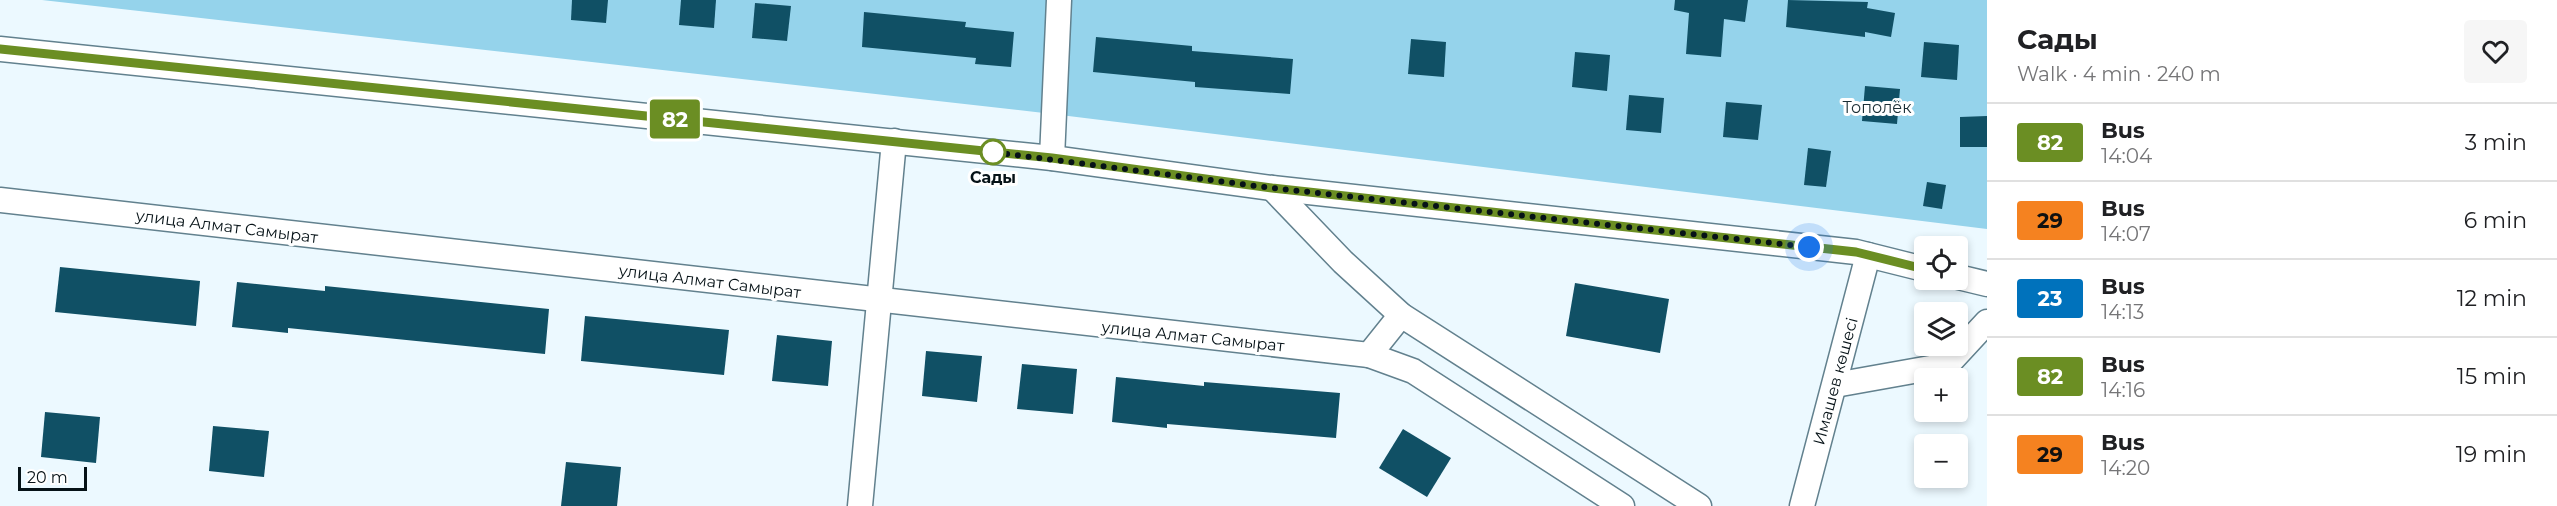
<!DOCTYPE html>
<meta charset="utf-8">
<style>
:root{--surface:#fff;--page:#f6f6f6;--text:#202124;--muted:#757577;--line:#e0e0e0}
body{margin:0;font-family:Montserrat,sans-serif;background:var(--page);color:var(--text);height:100vh;display:flex;flex-direction:column;font-size:22px;white-space:nowrap}
*{box-sizing:border-box;margin:0}
p{font-size:20px;color:var(--muted)}
.icon{flex:none;width:33px;height:33px;fill:none;stroke:currentColor;stroke-width:2;stroke-linecap:round;stroke-linejoin:round}
.map{position:relative;flex:1;overflow:hidden}
.sheet{display:flex;flex-direction:column;background:var(--surface);width:570px}
.sheet>*{flex:none}
.badge{padding:0 12px;border-radius:4px;font-size:21px;line-height:39px}
.tools{position:absolute;left:1914px;top:236px;display:grid;gap:12px}
.tools a{display:grid;place-items:center;width:54px;height:54px;border-radius:6px;background:var(--surface);box-shadow:0 3px 9px #0003;font-size:30px}
.scale{position:absolute;left:18px;bottom:15px;width:69px;box-sizing:border-box;padding-left:6px;border:3px solid #061217;border-top:0;font-size:16px;line-height:21px;white-space:nowrap;color:#061217;-webkit-text-stroke:4px #fff;paint-order:stroke}
.you{position:absolute;width:30px;height:30px;margin:-15px;border:4px solid #fff;border-radius:50%;background:#1a73e8;box-shadow:0 0 0 9px #1a73e833}
.map>.badge{position:absolute;translate:-50% -50%;box-shadow:0 0 0 3px #fff}
.round{display:grid;place-items:center;flex:none;width:63px;height:63px;border-radius:6px;background:var(--page)}
.overview{display:flex;align-items:center;justify-content:space-between;height:102px;padding:0 30px}
h1{font-size:28px;font-weight:700;line-height:45px}
ul{padding:0;list-style:none}
li{display:flex;align-items:center;gap:18px;height:78px;padding:0 30px;border-top:2px solid var(--line)}
li div{flex:1}
li b{display:block;font-size:22px}
li em{font-style:normal}
li .badge{min-width:66px;font-weight:700;text-align:center}
main{display:flex;flex:1;min-height:0}
.map>svg:first-child{display:block}
.green{fill:#95d3eb}
.building{fill:#105065}
.lines{fill:none;stroke-linecap:round;stroke-linejoin:round}
.minor-casing{stroke:#62818e;stroke-width:27}
.minor{stroke:#fff;stroke-width:24}
.line-casing{stroke:#fff;stroke-width:14}
.line{stroke:#6b8e23;stroke-width:9}
.walk{stroke:#061217;stroke-width:6;stroke-dasharray:0 10.8}
.stop-dot{fill:#fff;stroke:#6b8e23;stroke-width:3}
.labels{text-anchor:middle;stroke-width:6;stroke-linejoin:round;paint-order:stroke}
.park-label{font-size:16px;fill:#1a2e35;stroke:#fff}
.stop-label{font-size:16px;font-weight:bold;fill:#061217;stroke:#fff}
.street-label{font-size:16px;fill:#061217;stroke:#fff}
</style>
<main>
<div class="map">
<svg width="1987" height="506" viewBox="0 0 1987 506">
<rect width="100%" height="100%" fill="#ecf9ff"/>
<path class="green" d="M42,0H1987V229L1044,113Z"/>
<g class="building">
<path d="M572,0H608L606,23L571,20Z"/>
<path d="M681,0H716L714,28L679,25Z"/>
<path d="M1675,0H1748L1745,22L1724,19L1721,57L1686,54L1689,13L1674,10Z"/>
<path d="M1788,0L1868,2L1867,8L1895,13L1891,37L1865,32V37L1786,27Z"/>
<path d="M755,3L791,6L787,41L752,38Z"/>
<path d="M864,12L966,22L965,27L1014,32L1011,67L975,64L976,58L862,47Z"/>
<path d="M1096,37L1192,46V51L1293,59L1290,94L1195,87V82L1093,72Z"/>
<path d="M1411,39L1446,42L1444,77L1408,74Z"/>
<path d="M1924,42L1959,45L1957,80L1921,77Z"/>
<path d="M1575,52L1610,55L1607,91L1572,87Z"/>
<path d="M1865,86L1900,89L1897,124L1862,121Z"/>
<path d="M1629,95L1664,98L1661,133L1626,130Z"/>
<path d="M1726,102L1762,105L1758,140L1723,137Z"/>
<path d="M1987,116V147H1960V117Z"/>
<path d="M1808,148L1831,151L1826,187L1804,185Z"/>
<path d="M1927,182L1946,185L1942,209L1923,206Z"/>
<path d="M60,267L200,281L196,326L55,312Z"/>
<path d="M237,282L325,291V286L549,309L545,354L288,328V333L232,327Z"/>
<path d="M1575,283L1669,299L1660,353L1566,336Z"/>
<path d="M585,316L729,330L724,375L581,361Z"/>
<path d="M777,335L832,341L828,386L772,381Z"/>
<path d="M926,351L982,356L977,402L922,396Z"/>
<path d="M1022,364L1077,369L1073,414L1017,409Z"/>
<path d="M1116,377L1204,386V382L1340,393L1336,438L1167,424V428L1112,422Z"/>
<path d="M45,412L100,417L96,463L41,457Z"/>
<path d="M213,426L269,431L264,477L209,471Z"/>
<path d="M1403,429L1451,458L1427,497L1379,468Z"/>
<path d="M566,462L621,467L617,506H561Z"/>
</g>
<g class="lines">
<g class="minor-casing">
<g id="minor">
<path d="M0,49L1052,158L1272,188L1856,252L1924,269"/>
<path d="M1052,158L1059,0"/>
<path d="M1272,188L1343,262L1401,315L1699,506"/>
<path d="M0,200L1369,355L1401,315"/>
<path d="M1958,277L1987,284"/>
<path d="M1369,355L1413,371L1622,506"/>
<path d="M1835,385L1947,365L1987,322"/>
<path d="M860,506L894,141"/>
<path d="M1802,506L1868,255"/>
</g>
</g>
<use href="#minor" class="minor"/>
</g>
<g class="lines">
<g class="line-casing">
<path id="line" d="M0,49L1052,158L1272,188L1856,252L1924,269"/>
</g>
<use href="#line" class="line"/>
<path class="walk" d="M993,152L984,151L1272,188L1809,247"/>
</g>
<circle class="stop-dot" cx="993" cy="152" r="12"/>
<g class="labels">
<g class="park-label">
<text x="1877" y="113">Тополёк</text>
</g>
<g class="stop-label">
<text x="993" y="183">Сады</text>
</g>
<g class="street-label">
<text transform="translate(227 226) rotate(7)" y="6">улица Алмат Самырат</text>
<text transform="translate(710 281) rotate(7)" y="6">улица Алмат Самырат</text>
<text transform="translate(1193 336) rotate(6)" y="6">улица Алмат Самырат</text>
<text transform="translate(1835 381) rotate(-75)" y="6">Имашев көшесі</text>
</g>
</g>
</svg>
<div class="tools">
<a><svg class="icon" aria-label="locate" viewBox="0 0 24 24"><circle cx="12" cy="12" r="6"/><path d="M12 2v4M12 18v4M2 12h4M18 12h4"/></svg></a>
<a><svg class="icon" aria-label="layers" viewBox="0 0 24 24"><path d="M12 4l9 5-9 5-9-5zM3 14l9 5 9-5"/></svg></a>
<a>+</a>
<a>−</a>
</div>
<div class="scale">20 m</div>
<div class="you" style="left:1809px;top:247px"></div>
<b class="badge" style="left:675px;top:119px;background:#6b8e23;color:#fff">82</b>
</div>
<section class="sheet">
<div class="overview"><div><h1>Сады</h1><p>Walk · 4 min · 240 m</p></div><a class="round"><svg class="icon" aria-label="heart" viewBox="0 0 24 24"><path d="M12 20l-8-8c-3-5 5-10 8-4 3-6 11-1 8 4z"/></svg></a></div>
<ul>
<li><span class="badge" style="background:#6b8e23;color:#fff">82</span><div><b>Bus</b><p>14:04</p></div><em>3 min</em></li>
<li><span class="badge" style="background:#f58220;color:#111">29</span><div><b>Bus</b><p>14:07</p></div><em>6 min</em></li>
<li><span class="badge" style="background:#0072bc;color:#fff">23</span><div><b>Bus</b><p>14:13</p></div><em>12 min</em></li>
<li><span class="badge" style="background:#6b8e23;color:#fff">82</span><div><b>Bus</b><p>14:16</p></div><em>15 min</em></li>
<li><span class="badge" style="background:#f58220;color:#111">29</span><div><b>Bus</b><p>14:20</p></div><em>19 min</em></li>
</ul>
</section>
</main>
